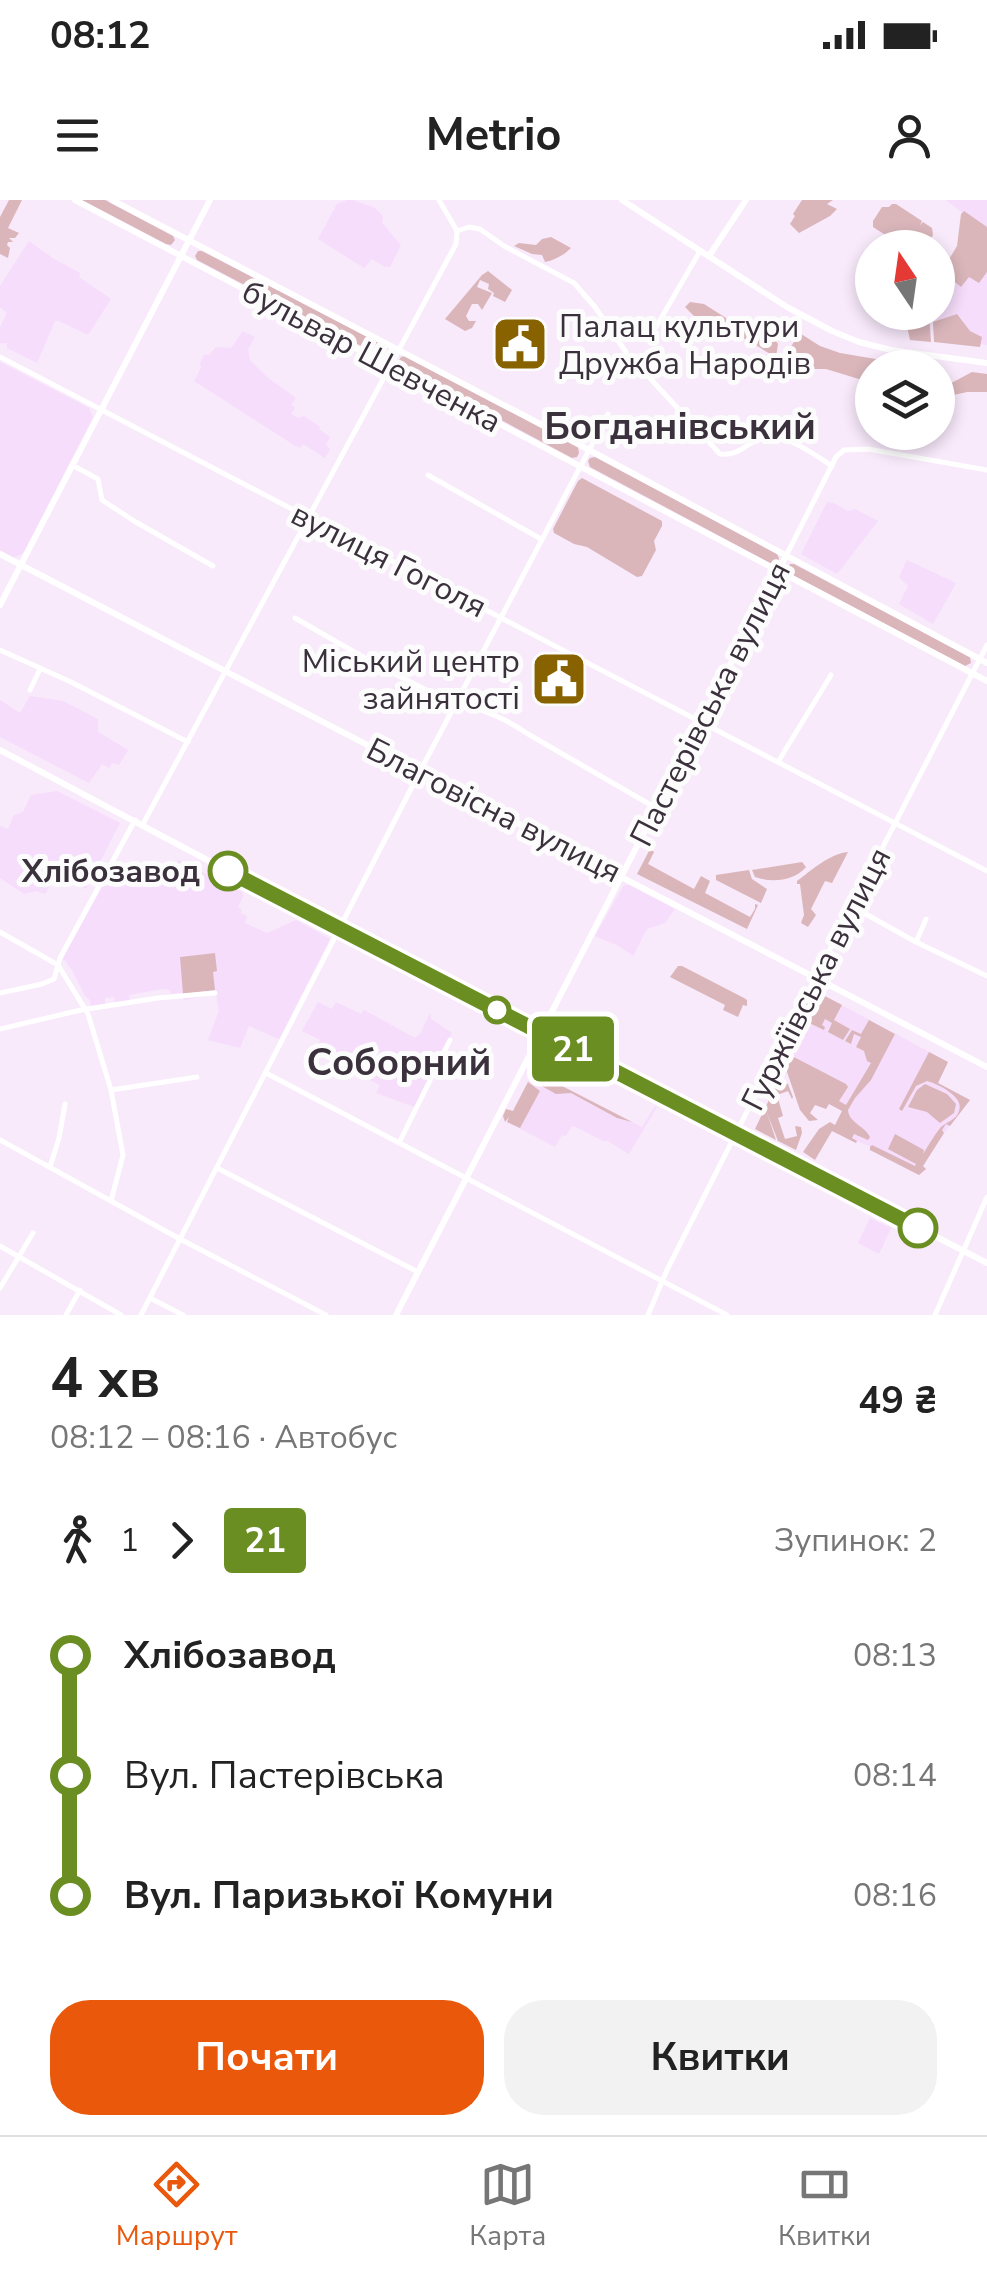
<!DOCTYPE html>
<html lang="uk">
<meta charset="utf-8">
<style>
:root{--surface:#fff;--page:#f2f2f2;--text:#222;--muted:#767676;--line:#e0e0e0;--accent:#ea580c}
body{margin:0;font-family:"Nunito Sans",sans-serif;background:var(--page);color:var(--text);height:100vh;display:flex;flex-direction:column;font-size:38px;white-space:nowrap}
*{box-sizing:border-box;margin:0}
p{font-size:32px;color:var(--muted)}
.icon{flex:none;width:55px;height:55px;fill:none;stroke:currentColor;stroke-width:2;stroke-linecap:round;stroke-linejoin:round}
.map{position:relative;height:1115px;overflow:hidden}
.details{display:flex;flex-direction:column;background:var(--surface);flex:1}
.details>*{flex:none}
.badge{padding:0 20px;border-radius:8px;font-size:35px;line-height:65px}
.needle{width:65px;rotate:347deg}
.tools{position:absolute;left:855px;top:30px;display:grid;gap:20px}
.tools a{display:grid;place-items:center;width:100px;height:100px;border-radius:50%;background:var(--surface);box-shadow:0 5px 15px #0003;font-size:50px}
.map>.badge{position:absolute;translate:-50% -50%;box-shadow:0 0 0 5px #fff}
.legs{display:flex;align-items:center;gap:15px;height:110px;padding:0 50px;font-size:32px}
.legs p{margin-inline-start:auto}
.headline{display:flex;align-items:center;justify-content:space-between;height:170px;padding:0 50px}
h1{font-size:55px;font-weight:700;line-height:75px}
.cta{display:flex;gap:20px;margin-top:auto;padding:20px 50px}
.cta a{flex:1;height:115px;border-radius:40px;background:var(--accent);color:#fff;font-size:40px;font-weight:700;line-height:115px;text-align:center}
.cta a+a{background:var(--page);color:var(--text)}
ul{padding:0 50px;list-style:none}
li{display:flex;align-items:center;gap:35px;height:120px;font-size:38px}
li i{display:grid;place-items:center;width:15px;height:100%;margin:0 12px;background:currentColor}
li i::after{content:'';width:25px;height:25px;margin:-12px;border:8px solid;border-radius:50%;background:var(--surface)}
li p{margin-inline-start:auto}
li:first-child i{background:linear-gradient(#0000 50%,currentColor 0)}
li:last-child i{background:linear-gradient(currentColor 50%,#0000 0)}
.status{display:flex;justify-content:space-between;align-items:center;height:70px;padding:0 50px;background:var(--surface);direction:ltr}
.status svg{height:28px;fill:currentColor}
header{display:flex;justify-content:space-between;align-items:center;height:130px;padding:0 50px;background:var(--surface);font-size:45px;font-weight:700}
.tab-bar{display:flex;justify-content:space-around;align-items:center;height:140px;border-top:2px solid var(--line);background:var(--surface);font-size:28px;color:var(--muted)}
.tab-bar a{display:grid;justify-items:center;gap:5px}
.tab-bar .selected{color:var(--accent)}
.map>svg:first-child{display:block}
.built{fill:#f6ddfb}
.green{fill:#dab6bb}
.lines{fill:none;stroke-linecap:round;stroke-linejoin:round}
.street{stroke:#fff;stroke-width:5}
.secondary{stroke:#fff;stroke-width:6}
.line-1-casing{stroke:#fff;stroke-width:22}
.line-1{stroke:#6b8e23;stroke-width:15}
.stop-1-dot{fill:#fff;stroke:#6b8e23;stroke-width:5}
.labels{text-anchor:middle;stroke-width:10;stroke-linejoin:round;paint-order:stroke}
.poi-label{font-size:32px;fill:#3b313d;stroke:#fcfcfc;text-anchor:start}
.street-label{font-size:32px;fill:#3b313d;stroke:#fcfcfc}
.stop-label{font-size:32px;font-weight:bold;fill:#3b313d;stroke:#fcfcfc;text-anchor:end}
.quarter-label{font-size:38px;font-weight:bold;fill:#3b313d;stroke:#fcfcfc}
</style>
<div class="status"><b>08:12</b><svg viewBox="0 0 49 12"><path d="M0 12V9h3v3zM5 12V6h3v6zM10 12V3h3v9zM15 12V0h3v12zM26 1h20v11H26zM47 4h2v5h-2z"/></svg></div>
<header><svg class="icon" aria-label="menu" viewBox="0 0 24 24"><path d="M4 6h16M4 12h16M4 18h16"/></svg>Metrio<svg class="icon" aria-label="person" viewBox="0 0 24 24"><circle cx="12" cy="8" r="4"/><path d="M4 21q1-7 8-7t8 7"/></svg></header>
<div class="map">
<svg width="987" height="1115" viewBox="0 0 987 1115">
<rect width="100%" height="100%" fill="#f8e9fb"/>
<g class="built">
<path d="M347,0H353L375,8L383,16L382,23L401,45L390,67H385L372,59L364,68L318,39L337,4Z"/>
<path d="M946,0H987V145L937,139L935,113L938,112V94L949,76L948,67L960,48L964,14Z"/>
<path d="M29,41L54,59L80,73L79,77L111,99L88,135L59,121H55L37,163L7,148V143H0V127L7,113L0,107V86Z"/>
<path d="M243,131L255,137L248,149L250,160L267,177L296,198L291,205L295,208L291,214L298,218L304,216L320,227L319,229L330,237L326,245L330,249L325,258L303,244L300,248L294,245L194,181L201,168L200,163L204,155H209L216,147L231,148Z"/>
<path d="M0,162L89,208L93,217L24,352L20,355L13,357L0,350Z"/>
<path d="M827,302L834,303L847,311L855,309L878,321L837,374L801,354Z"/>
<path d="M907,360L956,383L933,424L899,404L908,386L899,377Z"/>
<path d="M30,496L63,501L98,519V532L128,550L119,565L112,563L109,568L102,564L89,583L0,537V500L20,513Z"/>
<path d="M57,591L120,623L86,689L57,673L45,694L36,691L24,694L0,678V626L8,629L14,615L23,612L31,595Z"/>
<path d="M178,660L242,692L243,697L238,707L242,710L241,713L247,716L245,723L267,733L296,720L330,739L279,839L249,826L240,848L208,840L219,811L216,794L184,800L181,793L171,794L170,790L162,789L129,795L130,802L115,804L114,797L105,798V806L91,807L90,800L85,796L72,770L63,758L115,663L149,681L165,684Z"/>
<path d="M624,685H629L675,709L665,723L647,729L633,756L619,746L595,736Z"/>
<path d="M821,794L948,862L938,883L970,900L944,933L923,966L926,969L919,975L870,950L869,946L857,941L856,943L832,931L842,911L799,887L793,859L789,857Z"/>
<path d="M318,802L332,809L336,802L361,814L364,810L415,838L420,834L430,813L431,819L452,833L417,908L376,893L380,885L315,853L320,840L302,831Z"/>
<path d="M535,868L561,879V885L642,927L655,906L657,907L629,954L606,940L605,942L574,926L571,927L566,936L562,935L555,947L507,922Z"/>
<path d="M870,1018L891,1028L879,1054L858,1043Z"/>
</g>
<g class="green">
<path d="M9,0H22L8,28L19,33L15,38H9L13,42H8L7,45L10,48L8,58L0,54V17Z"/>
<path d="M82,0H105L173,36L175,40L171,45L166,44Z"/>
<path d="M802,0H833L827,4L837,9L830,16L799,33L790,24L795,16L793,14Z"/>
<path d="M892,4H896L922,21L920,25L923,22L932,28L933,35L925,47H904L873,27V21L882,7H889Z"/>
<path d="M964,11L987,27V72L979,83L969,77L961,87L945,74V66L957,46L961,14Z"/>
<path d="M551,37L571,48C565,54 556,60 545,62L542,55L532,54L514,46L519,43L536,45L542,39Z"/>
<path d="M198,51H202L387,147L388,153L386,156L382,157L197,60L195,56Z"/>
<path d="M488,71L512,90L505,102L493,96L494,93L488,89L489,84L480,80L477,87L492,93L482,110L478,104H472L466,116L469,121H476L472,128L465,131L445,119L482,75Z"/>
<path d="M690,102L704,104L748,132L755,128L774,138L778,144L776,157C759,149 742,132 721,134L718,124L714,119L701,121L697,129L695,117L685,107Z"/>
<path d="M904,113H929L931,142L910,140Z"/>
<path d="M957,114L970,131L982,137L980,147L934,142L933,122Z"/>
<path d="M798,132L820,146L840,153L923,167L872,168V183L826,169H804L790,148L796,139L795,133Z"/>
<path d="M405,156L578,247L579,253L577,257L572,258L400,166L398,162L401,157Z"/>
<path d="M972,172L987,174V192H967L940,198L942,188Z"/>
<path d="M595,257L777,354L779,358L778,362L772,364L590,267L588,261L590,258Z"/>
<path d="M582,278L662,321V326L654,341L656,350L642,376L637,377L587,347L574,344L554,333L553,329L578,281Z"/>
<path d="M790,364H794L970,457L971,463L965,466L789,373L787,369Z"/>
<path d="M650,649L654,652L648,664L694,689L701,676L710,681L705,693L750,717L755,709V704L758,705L747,729L637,674Z"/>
<path d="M848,652L832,683L825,681L811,709L816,715L808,727L801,723L804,715L800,684H797V681C812,670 829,654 848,652Z"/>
<path d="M802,662L806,667C794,681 772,683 755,677L752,670Z"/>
<path d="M749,670L752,679L767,689L761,703L716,680V675Z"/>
<path d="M215,753L217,771L213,772L215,790L183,794L180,757Z"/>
<path d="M678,766H682L744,798L747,800V806L743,805L738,817L723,810L725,805L670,777Z"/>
<path d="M813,789L820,795L821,794L842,805L834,820L850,829L843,840L828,832L832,823L825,819L822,825L825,827L824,830L807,822L820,796L806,820L798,817Z"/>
<path d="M869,820L895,834L871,880L855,898L848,910C849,923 865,926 870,937L868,940L854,934L852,938L857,941L856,943L832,931L815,960L803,952L819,929L830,922L835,925L842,911L829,904L826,909L815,905L810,913L818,920L809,921L800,910L785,866L786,863L789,864L792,860L789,857L790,855L846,884L848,887L839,901L846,905L871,863L867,861L864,851L856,847L861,837L854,834L851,844L845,841L852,830L861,834Z"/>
<path d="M929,852L948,862L938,883L970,900L950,926L946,924L942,930L944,933L923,966L926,969L919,975L870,950V947L872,945L915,966L916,964L888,949L895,934L924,950L923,954C929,945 934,935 941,927C947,922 957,919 959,911C965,897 938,884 927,881L916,886L902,911L899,909Z"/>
<path d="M536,868L561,879L560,885L632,922L617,918L571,893L556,894L529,879Z"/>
<path d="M779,879L788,884L793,897L792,899L788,891L777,895L783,916L778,918L785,939L797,936L795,926L801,927L802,933L796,950L778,941L767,913L776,940L755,929Z"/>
<path d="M528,882L540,891L520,928L507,922L509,917L505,922L503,916L506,909L513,911Z"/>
<path d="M925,884L947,894L956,904L954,913L940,923L927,912L908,907L917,890Z"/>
</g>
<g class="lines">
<g class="street">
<path d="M439,0L457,31"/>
<path d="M457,31L469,27L480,29L504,46L574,83L595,107L626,152"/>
<path d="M656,127L700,51"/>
<path d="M0,157L987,671"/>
<path d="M647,175L720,254C739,257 748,241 765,237C783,232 817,256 832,266"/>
<path d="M72,265L98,279L102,300L134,321L213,366"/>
<path d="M428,275L541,339"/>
<path d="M786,356L836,257L844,250L868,249L987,270"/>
<path d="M295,418L370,461L455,505"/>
<path d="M0,450L71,482L188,542"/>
<path d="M30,490L40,469"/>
<path d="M457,501C487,512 501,516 528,534L656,608"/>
<path d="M778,562L831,475"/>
<path d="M143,624L456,44L457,31"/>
<path d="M853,707L916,742L987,776"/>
<path d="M0,732L58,765L88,814L111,890L123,955L111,1001"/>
<path d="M916,742L926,719"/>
<path d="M0,793L42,784L54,779L60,758L135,620"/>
<path d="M0,829L81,810L158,798L215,793"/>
<path d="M266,873L727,1115"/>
<path d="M111,890L197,877"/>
<path d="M0,940L180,1039L326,1115"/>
<path d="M399,943L450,840"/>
<path d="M50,967L59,938L65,904"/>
<path d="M217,968L418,1072"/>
<path d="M0,1046L121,1115"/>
<path d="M0,1088L33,1033"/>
<path d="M150,1098L183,1115"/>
<path d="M66,1115L80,1090"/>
<path d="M141,1115L415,581L608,214"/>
<path d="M648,1115L667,1070L774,858L987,445"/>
<path d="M935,1115L987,997"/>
</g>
<g class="secondary">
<path d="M75,0L987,481"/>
<path d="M112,0L563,236L987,463"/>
<path d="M622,0L787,107L832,131L859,142L891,150L987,163"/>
<path d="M709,56L746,0"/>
<path d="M0,354L987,867"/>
<path d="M0,405L210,0"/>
<path d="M0,550L228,671L987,1063"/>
<path d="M396,1115L786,356"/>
</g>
</g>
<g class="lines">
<g class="line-1-casing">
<path id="line-1" d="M228,671L918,1028"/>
</g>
<use href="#line-1" class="line-1"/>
</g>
<defs>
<g id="civic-square" transform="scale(2.875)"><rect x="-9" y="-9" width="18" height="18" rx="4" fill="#896200" stroke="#fcfcfc"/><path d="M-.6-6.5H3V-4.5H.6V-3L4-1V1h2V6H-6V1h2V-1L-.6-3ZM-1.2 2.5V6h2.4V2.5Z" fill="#fff"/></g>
</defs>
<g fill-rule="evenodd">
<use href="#civic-square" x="520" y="144"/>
<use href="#civic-square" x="559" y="479"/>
</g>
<g class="stop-1-dot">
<circle cx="228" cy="671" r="18"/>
<circle cx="497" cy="810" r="12"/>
<circle cx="918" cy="1028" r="18"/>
</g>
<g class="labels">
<g class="poi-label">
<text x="559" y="137">Палац культури<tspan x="559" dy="37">Дружба Народів</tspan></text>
<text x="520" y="472" text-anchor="end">Міський центр<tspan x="520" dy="37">зайнятості</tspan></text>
</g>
<g class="street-label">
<text transform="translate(372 156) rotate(28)" y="11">бульвар Шевченка</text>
<text transform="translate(389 360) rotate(27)" y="11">вулиця Гоголя</text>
<text transform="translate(710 504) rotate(-63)" y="11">Пастерівська вулиця</text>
<text transform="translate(494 610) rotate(27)" y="11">Благовісна вулиця</text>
<text transform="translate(816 779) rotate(-63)" y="11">Гуржіївська вулиця</text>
</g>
<g class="stop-label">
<text x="200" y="682">Хлібозавод</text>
</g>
<g class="quarter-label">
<text x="680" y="239">Богданівський</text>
<text x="399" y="875">Соборний</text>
</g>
</g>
</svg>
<div class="tools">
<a><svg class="needle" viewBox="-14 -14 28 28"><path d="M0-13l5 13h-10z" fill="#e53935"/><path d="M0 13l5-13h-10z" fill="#767676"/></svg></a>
<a><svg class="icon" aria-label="layers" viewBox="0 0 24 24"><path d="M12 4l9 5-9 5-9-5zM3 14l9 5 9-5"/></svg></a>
</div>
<b class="badge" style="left:573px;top:849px;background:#6b8e23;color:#fff">21</b>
</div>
<section class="details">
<div class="headline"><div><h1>4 хв</h1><p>08:12 – 08:16 · Автобус</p></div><b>49 ₴</b></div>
<div class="legs"><svg class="icon" aria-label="walk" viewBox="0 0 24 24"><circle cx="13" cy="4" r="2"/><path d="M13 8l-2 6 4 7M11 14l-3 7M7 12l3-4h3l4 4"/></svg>1<svg class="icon" aria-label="forward" viewBox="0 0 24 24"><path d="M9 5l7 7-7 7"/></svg><b class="badge" style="background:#6b8e23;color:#fff">21</b><p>Зупинок: 2</p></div>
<ul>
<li><i style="color:#6b8e23"></i><b>Хлібозавод</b><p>08:13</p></li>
<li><i style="color:#6b8e23"></i><span>Вул. Пастерівська</span><p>08:14</p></li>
<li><i style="color:#6b8e23"></i><b>Вул. Паризької Комуни</b><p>08:16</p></li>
</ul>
<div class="cta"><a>Почати</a><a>Квитки</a></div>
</section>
<nav class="tab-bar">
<a class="selected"><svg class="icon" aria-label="directions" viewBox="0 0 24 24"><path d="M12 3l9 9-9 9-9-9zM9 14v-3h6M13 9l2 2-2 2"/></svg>Маршрут</a>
<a><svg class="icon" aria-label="map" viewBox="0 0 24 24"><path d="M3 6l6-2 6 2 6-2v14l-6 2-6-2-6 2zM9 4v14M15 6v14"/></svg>Карта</a>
<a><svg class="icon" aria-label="tickets" viewBox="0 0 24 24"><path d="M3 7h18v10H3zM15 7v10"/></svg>Квитки</a>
</nav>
